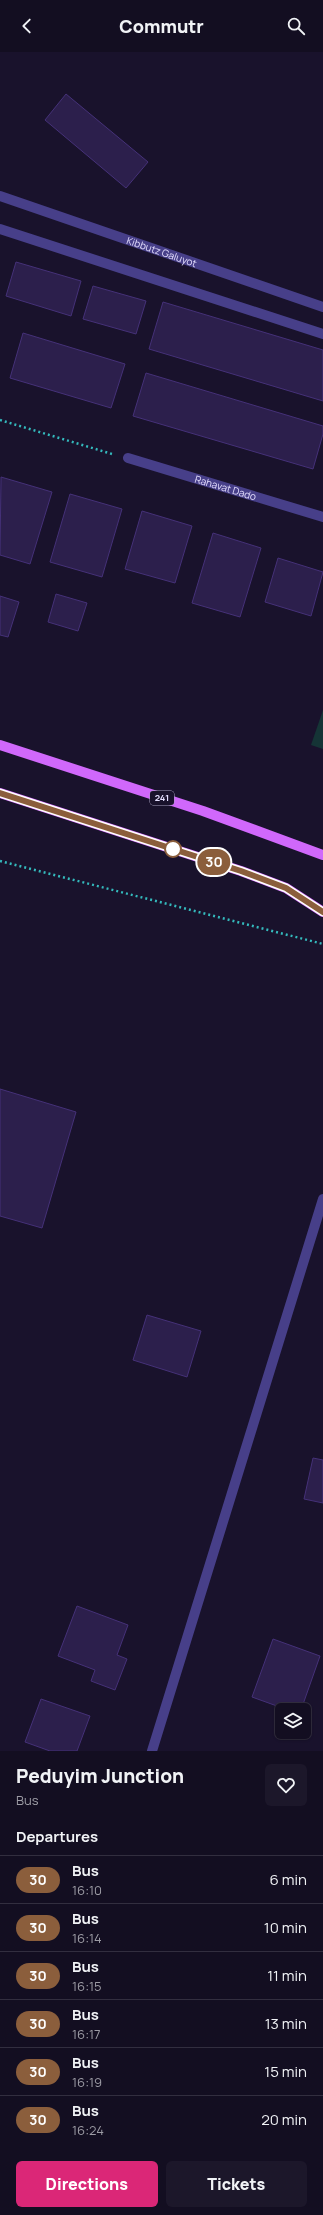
<!DOCTYPE html>
<style>
:root{--surface:#130e21;--page:#1c172a;--text:#f1f3f6;--muted:#9d9ca5;--line:#322e3f;--accent:#db2777}
body{margin:0;font-family:Manrope,sans-serif;background:var(--page);color:var(--text);height:100vh;display:flex;flex-direction:column;font-size:15px;white-space:nowrap}
*{box-sizing:border-box;margin:0}
p{font-size:13px;color:var(--muted)}
.icon{flex:none;width:22px;height:22px;fill:none;stroke:currentColor;stroke-width:2;stroke-linecap:round;stroke-linejoin:round}
.map{position:relative;height:1699px;overflow:hidden}
.drawer{display:flex;flex-direction:column;background:var(--surface);flex:1}
.drawer>*{flex:none}
.badge{padding:0 8px;border-radius:13px;font-size:14px;line-height:26px}
.controls{position:absolute;left:275px;top:1651px;display:grid;gap:8px}
.controls a{display:grid;place-items:center;width:36px;height:36px;border-radius:6px;background:var(--surface);box-shadow:0 1px 3px #0004,0 0 0 1px var(--line);font-size:20px}
.map>.badge{position:absolute;translate:-50% -50%;box-shadow:0 0 0 2px #fff}
h2{padding:0 16px;font-size:15px;line-height:36px}
.round{display:grid;place-items:center;flex:none;width:42px;height:42px;border-radius:6px;background:var(--page)}
.summary{display:flex;align-items:center;justify-content:space-between;height:68px;padding:0 16px}
h1{font-size:19px;font-weight:800;line-height:30px}
.action{display:flex;gap:8px;margin-top:auto;padding:8px 16px}
.action a{flex:1;height:46px;border-radius:6px;background:var(--accent);color:#fff;font-size:16px;font-weight:800;line-height:46px;text-align:center}
.action a+a{background:var(--page);color:var(--text)}
ul{padding:0;list-style:none}
li{display:flex;align-items:center;gap:12px;height:48px;padding:0 16px;border-top:1px solid var(--line)}
li div{flex:1}
li b{display:block;font-size:15px}
li em{font-style:normal}
li .badge{min-width:44px;font-weight:700;text-align:center}
header{display:flex;justify-content:space-between;align-items:center;height:52px;padding:0 16px;background:var(--surface);font-size:18px;font-weight:800}
.map>svg:first-child{display:block}
.green{fill:#153436}
.building{fill:#2c1f4c;stroke:#453178}
.lines{fill:none;stroke-linecap:round;stroke-linejoin:round}
.path{stroke:#34b9bc;stroke-width:2.5;stroke-dasharray:2 3;stroke-linecap:butt}
.minor{stroke:#473f89;stroke-width:10}
.major{stroke:#d068fb;stroke-width:10}
.line-casing{stroke:#fff;stroke-width:9}
.line{stroke:#8b5e3c;stroke-width:6}
.stop-dot{fill:#fff;stroke:#8b5e3c;stroke-width:2}
.labels{text-anchor:middle;stroke-width:3.5;stroke-linejoin:round;paint-order:stroke}
.shield{fill:#19122c;stroke:#a7a1bf;stroke-width:1}
.shield-label{font-size:9px;font-weight:bold;fill:#e4defe}
.street-label{font-size:10px;fill:#e4defe;stroke:#19122c}
</style>
<header><svg class="icon" aria-label="back" viewBox="0 0 24 24"><path d="M15 5l-7 7 7 7"/></svg>Commutr<svg class="icon" aria-label="search" viewBox="0 0 24 24"><circle cx="10" cy="10" r="6"/><path d="M15 15l6 6"/></svg></header>
<div class="map">
<svg width="323" height="1699" viewBox="0 0 323 1699">
<rect width="100%" height="100%" fill="#19122c"/>
<path class="green" d="M323,658V697L311,693Z"/>
<g class="building">
<path d="M66,42L148,110L126,136L45,68Z"/>
<path d="M16,210L81,229L71,264L6,244Z"/>
<path d="M93,234L146,249L136,282L83,267Z"/>
<path d="M163,250L323,298V349L149,297Z"/>
<path d="M23,281L125,312L111,356L10,326Z"/>
<path d="M146,321L323,374V382L313,417L133,364Z"/>
<path d="M1,425L52,440L30,512L0,503Z"/>
<path d="M70,442L122,457L102,525L50,510Z"/>
<path d="M142,459L192,474L175,531L125,517Z"/>
<path d="M213,481L261,496L240,565L192,551Z"/>
<path d="M278,506L323,520L311,564L265,550Z"/>
<path d="M56,542L87,551L78,579L48,570Z"/>
<path d="M0,544L19,550L8,585L0,583Z"/>
<path d="M0,1037L76,1060L42,1176L0,1164Z"/>
<path d="M147,1263L201,1279L187,1325L133,1308Z"/>
<path d="M313,1406L323,1408V1451L304,1447Z"/>
<path d="M77,1554L128,1573L117,1603L127,1607L115,1638L91,1629L95,1618L58,1604Z"/>
<path d="M273,1587L320,1604L301,1658H288L252,1645Z"/>
<path d="M41,1647L90,1664L77,1699H50L25,1690Z"/>
</g>
<g class="lines">
<g class="path">
<path d="M0,368L112,402"/>
<path d="M0,809L323,892"/>
</g>
<g class="minor">
<path id="s1" d="M0,144L323,255"/>
<path d="M0,177L323,282"/>
<path id="s2" d="M128,406L323,465"/>
<path d="M152,1699L323,1147"/>
</g>
<g class="major">
<path d="M0,693L203,759L323,803"/>
<path d="M0,741L241,819L286,836L323,860"/>
</g>
</g>
<g class="lines">
<g class="line-casing">
<path id="line" d="M0,741L241,819L286,836L323,860"/>
</g>
<use href="#line" class="line"/>
</g>
<circle class="stop-dot" cx="173" cy="797" r="8"/>
<g class="labels">
<rect class="shield" x="150" y="739" width="24" height="14" rx="3"/>
<g class="shield-label">
<text x="162" y="749">241</text>
</g>
<g class="street-label">
<text dy="4" stroke="none"><textPath href="#s1" startOffset="171">Kibbutz Galuyot</textPath></text>
<text dy="4" stroke="none"><textPath href="#s2" startOffset="102">Rahavat Dado</textPath></text>
</g>
</g>
</svg>
<div class="controls">
<a><svg class="icon" aria-label="layers" viewBox="0 0 24 24"><path d="M12 4l9 5-9 5-9-5zM3 14l9 5 9-5"/></svg></a>
</div>
<b class="badge" style="left:214px;top:810px;background:#8b5e3c;color:#fff">30</b>
</div>
<section class="drawer">
<div class="summary"><div><h1>Peduyim Junction</h1><p>Bus</p></div><a class="round"><svg class="icon" aria-label="heart" viewBox="0 0 24 24"><path d="M12 20l-8-8c-3-5 5-10 8-4 3-6 11-1 8 4z"/></svg></a></div>
<h2>Departures</h2>
<ul>
<li><span class="badge" style="background:#8b5e3c;color:#fff">30</span><div><b>Bus</b><p>16:10</p></div><em>6 min</em></li>
<li><span class="badge" style="background:#8b5e3c;color:#fff">30</span><div><b>Bus</b><p>16:14</p></div><em>10 min</em></li>
<li><span class="badge" style="background:#8b5e3c;color:#fff">30</span><div><b>Bus</b><p>16:15</p></div><em>11 min</em></li>
<li><span class="badge" style="background:#8b5e3c;color:#fff">30</span><div><b>Bus</b><p>16:17</p></div><em>13 min</em></li>
<li><span class="badge" style="background:#8b5e3c;color:#fff">30</span><div><b>Bus</b><p>16:19</p></div><em>15 min</em></li>
<li><span class="badge" style="background:#8b5e3c;color:#fff">30</span><div><b>Bus</b><p>16:24</p></div><em>20 min</em></li>
</ul>
<div class="action"><a>Directions</a><a>Tickets</a></div>
</section>
